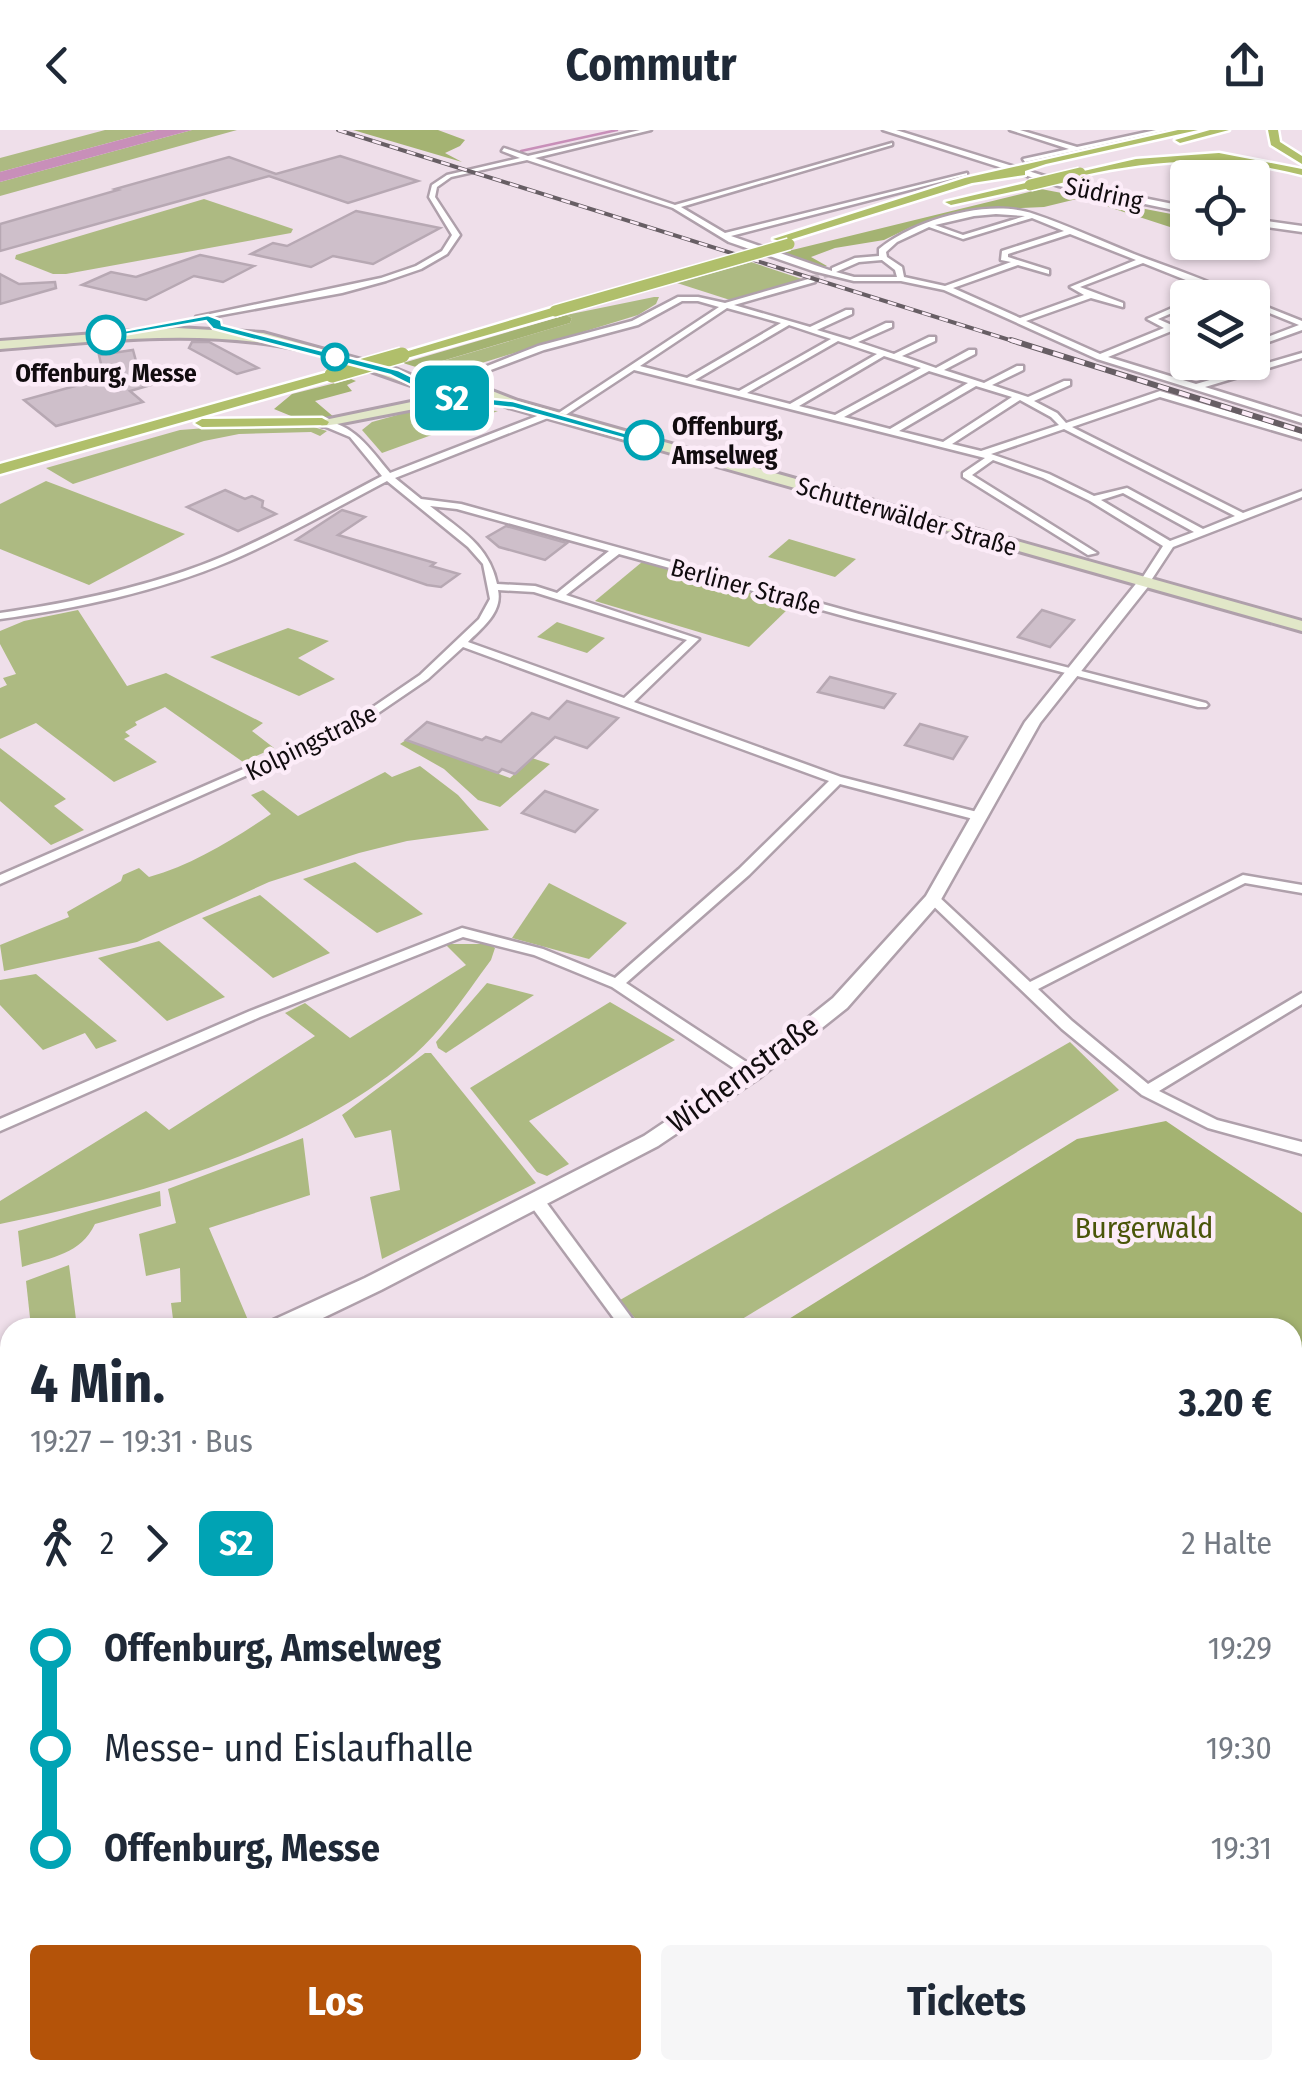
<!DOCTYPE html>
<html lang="de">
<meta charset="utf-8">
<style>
:root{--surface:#fff;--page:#f6f6f7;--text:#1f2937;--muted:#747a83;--accent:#b45309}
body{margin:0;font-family:"Fira Sans Condensed",sans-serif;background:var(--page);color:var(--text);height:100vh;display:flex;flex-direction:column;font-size:38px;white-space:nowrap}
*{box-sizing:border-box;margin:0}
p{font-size:32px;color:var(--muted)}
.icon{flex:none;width:55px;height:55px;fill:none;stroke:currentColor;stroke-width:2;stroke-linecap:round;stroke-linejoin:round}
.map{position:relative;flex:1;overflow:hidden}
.side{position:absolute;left:0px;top:1188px;width:1302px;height:762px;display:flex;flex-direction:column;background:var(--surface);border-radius:30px 30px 0 0;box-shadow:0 2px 8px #0004}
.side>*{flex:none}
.badge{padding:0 20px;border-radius:15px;font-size:35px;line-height:65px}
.controls{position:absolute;left:1170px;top:30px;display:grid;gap:20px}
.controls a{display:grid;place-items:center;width:100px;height:100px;border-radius:10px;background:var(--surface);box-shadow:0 2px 8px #0004;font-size:50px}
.map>.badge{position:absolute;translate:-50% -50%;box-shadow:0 0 0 5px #fff}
.legs{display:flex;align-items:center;gap:15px;height:110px;padding:0 30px;font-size:32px}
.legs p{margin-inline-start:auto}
.headline{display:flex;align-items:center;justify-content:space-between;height:170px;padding:0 30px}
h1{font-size:55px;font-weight:700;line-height:75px}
.action{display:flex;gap:20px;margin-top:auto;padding:20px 30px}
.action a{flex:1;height:115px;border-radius:10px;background:var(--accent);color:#fff;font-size:40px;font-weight:700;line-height:115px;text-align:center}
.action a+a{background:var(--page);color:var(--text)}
ul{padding:0 30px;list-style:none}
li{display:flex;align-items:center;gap:35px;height:100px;font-size:38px}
li i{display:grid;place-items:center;width:15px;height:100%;margin:0 12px;background:currentColor}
li i::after{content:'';width:25px;height:25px;margin:-12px;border:8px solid;border-radius:50%;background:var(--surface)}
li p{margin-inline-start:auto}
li:first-child i{background:linear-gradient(#0000 50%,currentColor 0)}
li:last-child i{background:linear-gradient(currentColor 50%,#0000 0)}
header{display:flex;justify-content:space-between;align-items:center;height:130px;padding:0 30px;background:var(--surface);font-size:45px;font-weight:700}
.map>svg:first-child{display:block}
.green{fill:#adba82}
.forest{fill:#a4b372}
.water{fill:#c88fb9}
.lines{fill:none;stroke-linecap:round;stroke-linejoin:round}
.stream{stroke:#c88fb9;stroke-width:2.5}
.building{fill:#cebfca;stroke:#b7a8b3;stroke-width:2.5}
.minor-tunnel{stroke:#cebfc9;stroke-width:8;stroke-dasharray:8 4;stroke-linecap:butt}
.minor-casing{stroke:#afa0ab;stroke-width:5}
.tertiary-casing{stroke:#afa0ab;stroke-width:5}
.secondary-casing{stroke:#afa0ab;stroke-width:6}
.trunk-casing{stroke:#fff;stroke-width:5}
.minor{fill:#fff;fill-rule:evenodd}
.tertiary{fill:#fff;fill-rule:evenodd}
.secondary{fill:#e1e7c8;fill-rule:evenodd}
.trunk{fill:#b0bf6b;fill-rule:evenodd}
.rail-far1-casing{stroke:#675e64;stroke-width:4}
.rail-casing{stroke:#675e64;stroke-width:6}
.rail-far1{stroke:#fcecf8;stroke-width:2.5;stroke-dasharray:9;stroke-linecap:butt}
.rail{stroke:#fcecf8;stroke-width:4;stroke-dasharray:11;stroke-linecap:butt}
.trunk-bridge-far1-casing{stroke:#fff;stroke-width:14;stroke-linecap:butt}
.trunk-bridge-casing{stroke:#fff;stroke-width:18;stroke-linecap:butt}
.trunk-bridge-far1{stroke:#b0bf6b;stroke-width:11}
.trunk-bridge{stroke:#b0bf6b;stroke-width:15}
.line-1{fill:#00a3b4;stroke:#fff;stroke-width:2.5}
.stop-1-dot{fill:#fff;stroke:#00a3b4;stroke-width:5}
.labels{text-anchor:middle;stroke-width:9;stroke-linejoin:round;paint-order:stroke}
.far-street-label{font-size:25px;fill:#110c0f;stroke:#fcecf8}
.far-stop-label{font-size:25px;font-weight:bold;fill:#110c0f;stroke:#fcecf8}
.street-label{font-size:30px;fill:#110c0f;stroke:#fcecf8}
.park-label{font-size:30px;fill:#495509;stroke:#fcecf8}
</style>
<header><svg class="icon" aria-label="back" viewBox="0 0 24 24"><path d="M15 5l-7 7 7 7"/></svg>Commutr<svg class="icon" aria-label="share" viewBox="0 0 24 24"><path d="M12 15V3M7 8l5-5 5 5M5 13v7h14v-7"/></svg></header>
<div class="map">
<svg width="1302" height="1948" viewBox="0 0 1302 1948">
<rect width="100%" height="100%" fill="#efdfea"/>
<g class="green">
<path d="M105,0H157L0,42V28Z"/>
<path d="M192,0H237L0,66V52Z"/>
<path d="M204,69L293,99L291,103L66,144H53L15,129L16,125Z"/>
<path d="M751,132L802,149L730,170L677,153Z"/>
<path d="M654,167H659L656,174L638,185L472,236L444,241L419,238L570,193L572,188L566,185Z"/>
<path d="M426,277L498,281L382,323L362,300L372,292Z"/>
<path d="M258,294L307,295L327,301L320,306L311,302L239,304L204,311L73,354L46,338L180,300Z"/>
<path d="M46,351L185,404L89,455L0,419V374Z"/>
<path d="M789,409L856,429L835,447L768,427Z"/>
<path d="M642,432L792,475L749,517L595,471Z"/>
<path d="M78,480L127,556L166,543L263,593L252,601L274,618L243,632L165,577L135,592L137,595L125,602L130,606L124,609L157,632L114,652L36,593L0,609V558L7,555L3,548L16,544L0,514V501L24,491Z"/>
<path d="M557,492L605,508L587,523L537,507Z"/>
<path d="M288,498L329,511L298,528L335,549L299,566L210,527Z"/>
<path d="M406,610L510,648L532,628L550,634L500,677L478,670L444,639L400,614Z"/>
<path d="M0,618L66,669L54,676L84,700L51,715L0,671Z"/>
<path d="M420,636L458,665L489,700L407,711L359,723L269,752L137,812L4,841L0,815L69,787L67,782L121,751L123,745L139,738L149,747C194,734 232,710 271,684L251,665L263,660L298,686L385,642L392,647Z"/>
<path d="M355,732L423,784L377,803L303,749Z"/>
<path d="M549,753L627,793L589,829L512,808Z"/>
<path d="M260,765L330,823L273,848L202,788Z"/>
<path d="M159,811L225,867L167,891L98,828Z"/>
<path d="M445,814H489L495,818L491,830C467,862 444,899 414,925C305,1020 139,1065 0,1094V1071L146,981L169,1000L315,906L285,883L305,873L350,908L466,835Z"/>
<path d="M36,844L117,911L96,919L85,903L43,920L0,875V850Z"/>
<path d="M487,853L534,865L446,923L438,918L436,912Z"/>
<path d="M610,872L675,910L529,991L569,1034L547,1046L537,1042L470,958Z"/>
<path d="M1070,912L1119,960L729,1197H642L620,1170Z"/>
<path d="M425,923H431L536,1053L382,1129L370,1067L400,1060L391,1000L355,1008L342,985Z"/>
<path d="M303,1008L310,1065L209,1098L248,1190L227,1197H174L171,1173L181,1172L180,1138L146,1146L139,1104L176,1093L168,1059Z"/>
<path d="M160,1061L161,1076L95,1094C81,1124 52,1127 22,1137L18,1101Z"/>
<path d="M69,1135L77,1197H31L26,1151Z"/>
<path d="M10,1510V1612L0,1617V1516Z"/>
</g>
<g class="forest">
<path d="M353,0H438L465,10L460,16L445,23L462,32Z"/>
<path d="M1041,59L1187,87V93L1173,98L1081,68L1044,77L972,80L911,97L884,110L835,118L811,127L827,136L822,138L780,123Z"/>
<path d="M566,185L572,188L570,193L432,234L419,238L403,233Z"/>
<path d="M351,249L356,251L347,255L352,261L315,271L335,288L291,286L274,279L292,264Z"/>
<path d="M1166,991L1302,1083V1948H0V1658L10,1652V1940H1292V1198L776,1197L1077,1009Z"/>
</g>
<path class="water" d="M157,0H192L0,52V42Z"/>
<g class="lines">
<path class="stream" d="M521,21L617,0"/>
</g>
<g class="building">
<path d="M340,26L418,51L348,73L269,46L0,121V94L118,60L115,59L229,27L276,44Z"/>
<path d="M356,81L440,98L373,134L333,126L311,137L251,124L273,113L287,116Z"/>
<path d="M200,125L254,136L223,152L194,146L146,170L82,155L111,142L136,147Z"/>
<path d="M0,144L19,154L55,152L56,158L0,174Z"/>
<path d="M192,212H209L258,238L237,244L189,218Z"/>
<path d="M133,220L140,246L154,254L130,261L143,272L56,296L24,270L104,248L99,225Z"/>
<path d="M225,360L245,369L252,366L263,371L262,377L276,384L238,401L187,377Z"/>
<path d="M342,380L365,387L338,405L435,433L431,436L459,444L441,457L427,455L296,410Z"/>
<path d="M506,396L567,413L545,430L499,417L487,407Z"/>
<path d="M1042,480L1074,490L1050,517L1018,507Z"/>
<path d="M830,547L895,564L884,578L818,562Z"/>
<path d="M567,571L618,588L587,618L555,607L515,644L502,639L498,643L406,610L427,592L482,610L486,607L501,612L532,583L549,589Z"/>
<path d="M920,594L967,607L953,629L905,615Z"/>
<path d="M545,661L597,680L575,702L522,683Z"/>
</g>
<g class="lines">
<path class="minor-tunnel" d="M812,150L835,140"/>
<g class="minor-casing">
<g id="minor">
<path d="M640,0H651L535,28L675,75L892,13V15L681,77L725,103L967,43V45L731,106L832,141V138L855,128L879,126V119C915,90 988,68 1034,84C1067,95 1101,111 1134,124C1170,138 1209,150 1243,168H1231L1143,133L1080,157L1123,173V177L1091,168L1026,191L1100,224L1164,198L1147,189L1188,171V176L1158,189L1174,196V200L1108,227L1196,254L1302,223V228L1205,257L1302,287V293L1097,229L944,160L901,151H854L813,141L729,112L673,78L527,30L451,47L437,57L435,67L460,105L447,124L421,139L386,151L342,163L200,189L196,187L381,148L416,136L442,121L452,105L429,67L432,55L447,45L520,28L502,21L504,18L528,26ZM996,84L1025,86L963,105L935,95L974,86ZM1032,88L1064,101L1002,121L1001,130L1011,132L945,156L904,147L902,137L887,127L886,122L897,112L929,97L963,109ZM1070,104L1136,130L1070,157L1084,165L1020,188L953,158L1018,135L1049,144V140L1008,127V124ZM882,130L895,140L897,147H854L836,142L859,132Z"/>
<path d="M1010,0H1020L1077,17L1156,0H1168L1025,32L1023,29L1069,19Z"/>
<path d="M812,148L815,152L734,175L810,197L846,180H852V184L817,200L850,210L886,193H892V197L858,212L894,224L929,207H935V211L902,226L936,238L969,220H975V224L944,240L984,253L1017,236H1023V240L992,255L1028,267L1064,251H1070V255L1034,271L1057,283L1066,293L1160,261L1302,303V309L1160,267L1072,297L1243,383L1302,361V367L1173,417L1148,455L1144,456L1139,453L1163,416L1090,371L1043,348L993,330L972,345L1097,423L1088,425L963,347V343L985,328L634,240L561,288L554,286L719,177L698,171H682L638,195L544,220L464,250L457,248L538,216L632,191L678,167H698L725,173ZM727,178L781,193L687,248L640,236ZM789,195L831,209L739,261L695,250ZM838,211L877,224L790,274L747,263ZM884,226L921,238L835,285L799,276ZM929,241L968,253L890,299L844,287ZM976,256L1012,267L943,312L899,301ZM1020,270L1051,287L1059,295L981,321L952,314ZM1064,299L1235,386L1203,399L1127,358L1094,366L1049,344L991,324ZM1123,363L1194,402L1170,411L1101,370Z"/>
<path d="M1252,171L1302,191V200L1252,218V213L1299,195L1252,176Z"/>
<path d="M550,281L554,284L553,286L395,348L421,369L461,374L859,484L1206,573L1208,575L1206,577H1198L851,488L619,424L566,465L699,509L634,572L841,647L985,684L987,687L981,691L840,654L749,745L626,853L757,939L759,943L757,947H747L612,857L534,825L463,807L260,887L0,1001V989L250,881L462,798L543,819L615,848L739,739L829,651L463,517L428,549L359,596L0,754V745L351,592L420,545L479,489L490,469L483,434L468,417L387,351C335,378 284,408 230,431C157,462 78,478 0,489V483C75,472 154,456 224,426C278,403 330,373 382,346L350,307L319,294V290C354,293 369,318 390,343ZM430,376L457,379L609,421L557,463L535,456L497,454C489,415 459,399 430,376ZM498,460L534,462L687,510L624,568L468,512C482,498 503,482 498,460Z"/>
<path d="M1243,745L1302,755V763L1245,753L1038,859L1072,891L1148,954L1302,863V874L1159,961L1217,990L1302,1012V1024L1208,998L1142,965L1062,899L926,769L928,766H938L1030,852Z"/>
<path d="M537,1066L543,1068L639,1198H621L531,1076L529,1072L531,1068Z"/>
</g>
</g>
<g class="tertiary-casing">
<g id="tertiary">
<path d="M883,0H896L1064,52L1188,77V83L1059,56Z"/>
<path d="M1252,89L1302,96V102L1252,95Z"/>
<path d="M1139,450L1151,453L1040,593L939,773L847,878L759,948L658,1016L381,1160L302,1198H268L271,1191L365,1148L644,1006L745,938L833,868L926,766L1025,592Z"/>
<path d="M10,1288V1308L0,1311V1291Z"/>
</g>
</g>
<g class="secondary-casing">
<path id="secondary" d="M177,198L263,203L398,240L430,253C448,241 466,243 484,250L487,259L518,271L1302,491V501L508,277L481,266L337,294L322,296L315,292L474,259V255C456,248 448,256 432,262C381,246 330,223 277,215C185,200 92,212 0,219V211Z"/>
</g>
<g class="trunk-casing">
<g id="trunk">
<path d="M1178,0H1198L1046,34L1025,41V45L972,53L783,112L773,109L965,48Z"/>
<path d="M1210,0H1229L1180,13L1175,10Z"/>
<path d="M1268,0H1278L1280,12L1302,26V34L1271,15Z"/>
<path d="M1219,23L1302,39V45C1226,25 1157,29 1080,46L1075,43L1136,29Z"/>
<path d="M1030,52L1034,57L951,75L945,72Z"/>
<path d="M555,177L562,181L560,184L407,228L395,225Z"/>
<path d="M332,241L339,245L337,248L0,344V334Z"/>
<path d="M322,288L329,292L327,295L202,297L195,293L202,289Z"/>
</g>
</g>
<use href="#minor" class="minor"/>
<use href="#tertiary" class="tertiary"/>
<use href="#secondary" class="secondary"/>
<use href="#trunk" class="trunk"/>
<g class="rail-far1-casing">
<path id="rail-far1" d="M338,0L1019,213"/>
</g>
<g class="rail-casing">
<path id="rail" d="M1011,210L1302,301"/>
</g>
<use href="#rail-far1" class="rail-far1"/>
<use href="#rail" class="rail"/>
<g class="trunk-bridge-far1-casing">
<g id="trunk-bridge-far1">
<path d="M1030,55L1080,43"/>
<path d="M555,181L789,114"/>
</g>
</g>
<g class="trunk-bridge-casing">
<path id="trunk-bridge" d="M332,245L402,225"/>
</g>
<use href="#trunk-bridge-far1" class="trunk-bridge-far1"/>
<use href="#trunk-bridge" class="trunk-bridge"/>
</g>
<path class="line-1" d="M208,185L221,190L222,195L398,240L447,264L513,271L650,310L644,314L513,278L441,270L390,245L213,199L206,191L106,208L101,205Z"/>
<g class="stop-1-dot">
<circle cx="106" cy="205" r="18"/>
<circle cx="335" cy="227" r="12"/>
<circle cx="644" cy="310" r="18"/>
</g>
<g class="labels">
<g class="far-street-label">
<text transform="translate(1104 63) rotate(12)" y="9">Südring</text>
<text transform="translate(907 386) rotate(16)" y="9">Schutterwälder Straße</text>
<text transform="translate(746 456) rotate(15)" y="9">Berliner Straße</text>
<text transform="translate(311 612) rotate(-26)" y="9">Kolpingstraße</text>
</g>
<g class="far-stop-label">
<text x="106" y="252">Offenburg, Messe</text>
<text x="672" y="305" text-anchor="start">Offenburg,<tspan x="672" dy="29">Amselweg</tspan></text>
</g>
<g class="street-label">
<text transform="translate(743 944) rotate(-36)" y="10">Wichernstraße</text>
</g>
<g class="park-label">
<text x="1144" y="1108">Burgerwald</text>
</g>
</g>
</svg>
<div class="controls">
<a><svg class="icon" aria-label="locate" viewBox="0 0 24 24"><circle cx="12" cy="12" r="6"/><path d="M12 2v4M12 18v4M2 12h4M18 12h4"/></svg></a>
<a><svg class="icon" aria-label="layers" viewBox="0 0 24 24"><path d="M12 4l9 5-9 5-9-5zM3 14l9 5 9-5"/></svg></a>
</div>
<b class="badge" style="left:452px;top:268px;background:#00a3b4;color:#fff">S2</b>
<section class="side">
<div class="headline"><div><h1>4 Min.</h1><p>19:27 – 19:31 · Bus</p></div><b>3.20 €</b></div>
<div class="legs"><svg class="icon" aria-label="walk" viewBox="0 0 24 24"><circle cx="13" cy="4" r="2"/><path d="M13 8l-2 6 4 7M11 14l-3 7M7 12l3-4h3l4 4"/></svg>2<svg class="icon" aria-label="forward" viewBox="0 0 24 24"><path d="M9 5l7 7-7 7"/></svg><b class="badge" style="background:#00a3b4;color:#fff">S2</b><p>2 Halte</p></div>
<ul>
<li><i style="color:#00a3b4"></i><b>Offenburg, Amselweg</b><p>19:29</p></li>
<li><i style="color:#00a3b4"></i><span>Messe- und Eislaufhalle</span><p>19:30</p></li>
<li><i style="color:#00a3b4"></i><b>Offenburg, Messe</b><p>19:31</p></li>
</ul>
<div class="action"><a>Los</a><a>Tickets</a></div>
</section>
</div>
